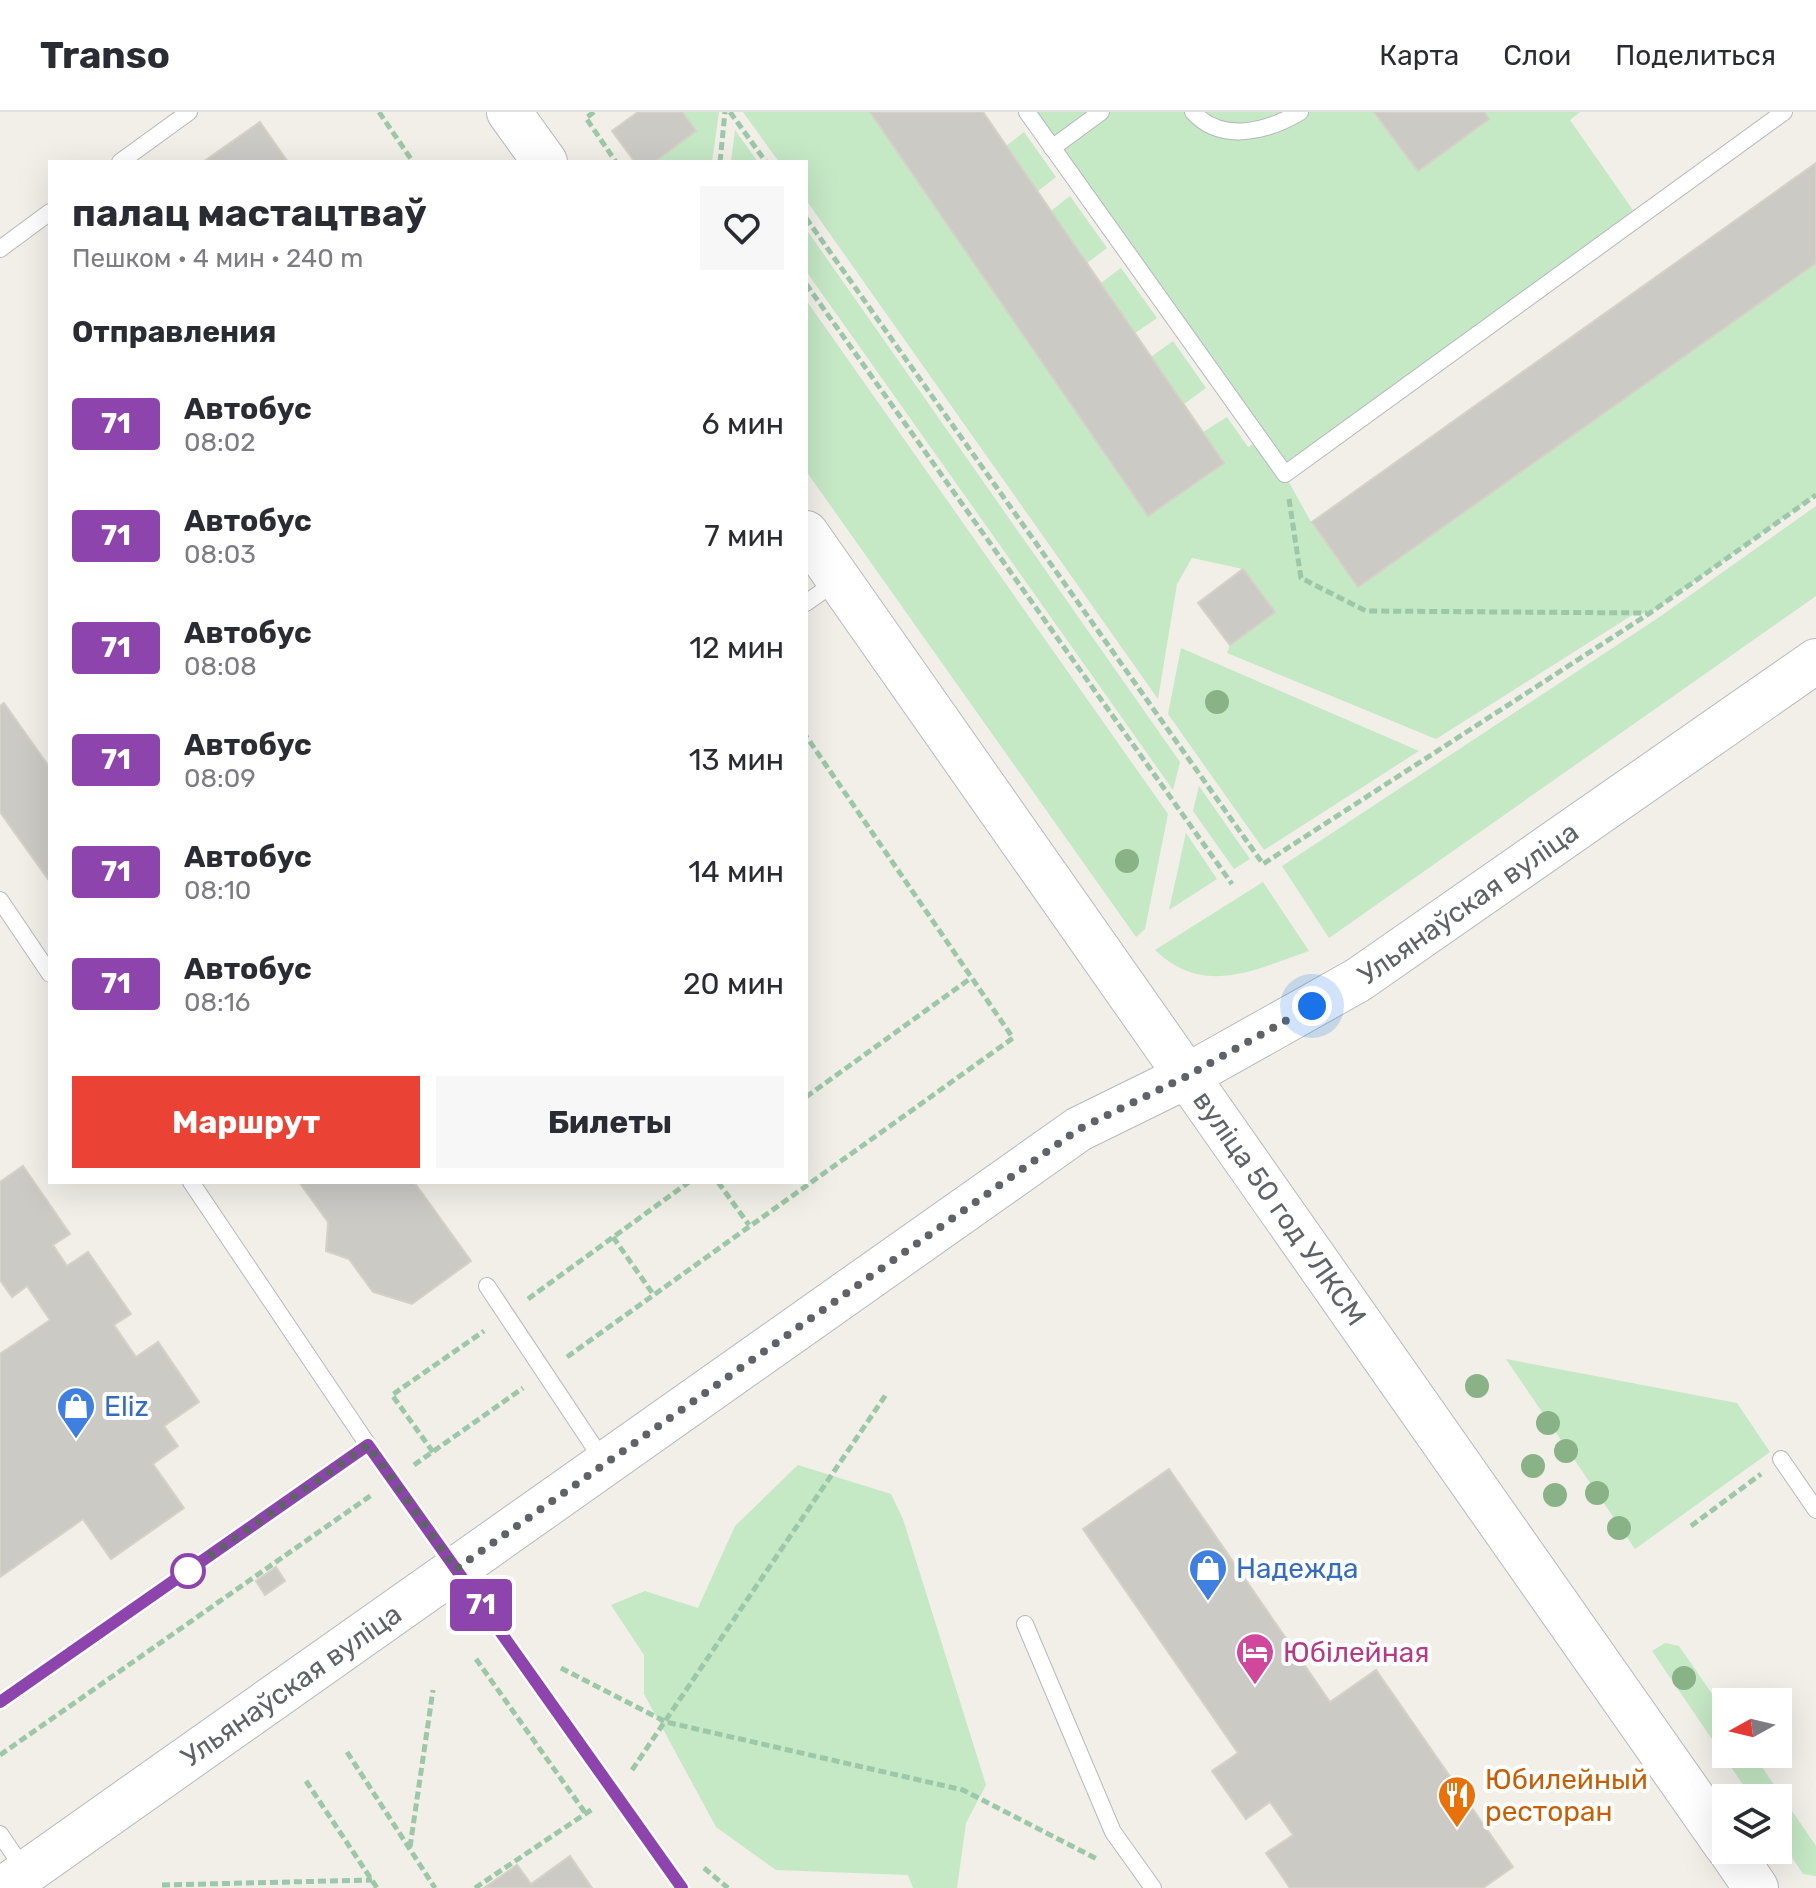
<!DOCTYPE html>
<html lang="ru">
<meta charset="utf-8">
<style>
:root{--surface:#fff;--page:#f7f7f7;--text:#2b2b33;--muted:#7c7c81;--line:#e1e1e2;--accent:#ea4335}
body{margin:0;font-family:Rubik,sans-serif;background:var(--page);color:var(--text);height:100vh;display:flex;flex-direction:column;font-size:30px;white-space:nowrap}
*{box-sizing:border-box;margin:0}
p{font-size:26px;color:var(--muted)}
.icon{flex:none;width:44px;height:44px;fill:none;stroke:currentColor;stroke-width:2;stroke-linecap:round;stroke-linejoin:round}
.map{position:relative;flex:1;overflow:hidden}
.panel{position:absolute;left:48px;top:48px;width:760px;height:1024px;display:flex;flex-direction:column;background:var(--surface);border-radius:0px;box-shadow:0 8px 32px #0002}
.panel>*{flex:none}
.badge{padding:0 16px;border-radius:6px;font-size:28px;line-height:52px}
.needle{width:52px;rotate:262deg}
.controls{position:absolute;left:1712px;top:1576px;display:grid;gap:16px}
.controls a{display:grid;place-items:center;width:80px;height:80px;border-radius:0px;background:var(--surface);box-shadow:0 8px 32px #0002;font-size:40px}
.you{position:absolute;width:40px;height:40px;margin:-20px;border:6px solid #fff;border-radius:50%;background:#1a73e8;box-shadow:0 0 0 12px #1a73e833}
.map>.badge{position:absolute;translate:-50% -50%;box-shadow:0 0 0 4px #fff}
h2{padding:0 24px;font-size:30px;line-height:72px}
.round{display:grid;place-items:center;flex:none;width:84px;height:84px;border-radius:0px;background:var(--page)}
.headline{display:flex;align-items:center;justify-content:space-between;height:136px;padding:0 24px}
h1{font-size:38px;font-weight:700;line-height:60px}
.action{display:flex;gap:16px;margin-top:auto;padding:16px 24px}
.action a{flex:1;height:92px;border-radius:0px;background:var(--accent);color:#fff;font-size:32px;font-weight:700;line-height:92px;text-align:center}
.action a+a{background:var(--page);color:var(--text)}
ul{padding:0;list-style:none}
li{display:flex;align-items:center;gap:24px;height:112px;padding:0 24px}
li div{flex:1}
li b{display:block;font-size:30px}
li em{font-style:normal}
li .badge{min-width:88px;font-weight:700;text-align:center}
header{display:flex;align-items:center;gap:48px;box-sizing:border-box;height:112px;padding:0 40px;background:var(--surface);border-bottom:2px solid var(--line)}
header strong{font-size:38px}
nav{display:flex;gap:44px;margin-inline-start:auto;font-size:28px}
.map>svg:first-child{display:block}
.green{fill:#c5e8c5}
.building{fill:#cccac5;stroke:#d6d1c6;stroke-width:2}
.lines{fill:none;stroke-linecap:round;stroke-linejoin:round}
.service-casing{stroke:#b5b8bc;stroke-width:18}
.secondary-casing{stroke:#b6babf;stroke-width:46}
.path{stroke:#9cc7a9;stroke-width:5;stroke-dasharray:8 4;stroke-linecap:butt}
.service{stroke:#fff;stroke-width:16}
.secondary{stroke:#fff;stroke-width:44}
.tree{fill:#89b387}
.line-casing{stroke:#fff;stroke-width:18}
.line{stroke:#8e44ad;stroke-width:12}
.walk{stroke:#5f6368;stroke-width:8;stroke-dasharray:0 14.4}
.stop-dot{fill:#fff;stroke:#8e44ad;stroke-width:4}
.labels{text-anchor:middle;stroke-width:8;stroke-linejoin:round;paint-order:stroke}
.street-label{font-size:28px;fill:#5f6368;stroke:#fff}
.shop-label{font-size:28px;fill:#366cbe;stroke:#fff;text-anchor:start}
.hotel-label{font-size:28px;fill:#b23c85;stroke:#fff;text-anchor:start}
.food-label{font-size:28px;fill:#c56008;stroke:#fff;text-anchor:start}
</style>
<header>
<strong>Transo</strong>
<nav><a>Карта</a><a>Слои</a><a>Поделиться</a></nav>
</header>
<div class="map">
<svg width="1816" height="1776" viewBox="0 0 1816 1776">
<rect width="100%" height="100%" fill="#f1efe8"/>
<g class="green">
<path d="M682,0H719L712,50H654L696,19Z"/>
<path d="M743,0H870L1224,351L1203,320L1227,305L1248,335L1260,328L1027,0H1374L1418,59L1489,7L1484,0H1580L1570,8L1637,104L1285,363L1311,410L1359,475L1816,151V383L1650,501L1634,502L1436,627L1227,541L1230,533L1274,500L1243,457L1192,446L1177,472L1158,587L806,88V50H779Z"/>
<path d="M735,18L758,50H731Z"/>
<path d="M1024,20L1056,65L1038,79L1006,34Z"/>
<path d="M1070,84L1107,136L1087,151L1051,99Z"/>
<path d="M806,117L1180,650L1173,678L806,159Z"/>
<path d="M1121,156L1157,206L1135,221L1101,171Z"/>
<path d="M806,188L1168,702L1145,817L1136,825L806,359Z"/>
<path d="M1173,229L1206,276L1184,292L1151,245Z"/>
<path d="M1816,394V484L1329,826L1282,754L1658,506Z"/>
<path d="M1181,536L1419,639L1264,738L1168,602Z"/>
<path d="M1199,674L1250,747L1234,757L1193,699Z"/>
<path d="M1186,721L1217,767L1169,798Z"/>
<path d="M1263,770L1309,839C1254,858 1204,885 1155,838Z"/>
<path d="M1506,1247L1737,1291L1770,1340L1635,1437Z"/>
<path d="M798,1353L891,1382L903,1407L986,1673L966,1711L957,1776H913L908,1763L776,1758L716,1715L644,1582V1543L611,1493L645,1479L698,1496L735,1414Z"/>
<path d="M1665,1531L1679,1534L1726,1602V1642H1753L1816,1734V1764L1803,1762L1778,1725V1686H1752L1652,1539Z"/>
</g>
<g class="building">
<path d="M638,0H682L696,19L654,50H635L612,19Z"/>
<path d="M870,0H983L1224,351L1148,404Z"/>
<path d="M1374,0H1484L1489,7L1418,59Z"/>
<path d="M260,10L288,50H203Z"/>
<path d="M1816,51V151L1358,475L1312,410Z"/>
<path d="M1243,457L1275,500L1230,533L1198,491Z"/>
<path d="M4,591L50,656V770L0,700V594Z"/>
<path d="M23,1054L70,1122L53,1133L67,1154L88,1140L131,1202L114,1213L136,1245L158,1230L199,1290L164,1314L178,1334L153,1352L184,1396L111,1447L83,1407L0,1465V1242L50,1208L27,1174L12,1185L0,1168V1070Z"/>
<path d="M299,1070H414L471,1149L412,1192L373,1180L349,1147L326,1139L328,1110Z"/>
<path d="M1169,1357L1330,1590L1376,1558L1513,1755L1483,1776H1290L1266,1741L1293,1723L1270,1690L1246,1707L1212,1659L1238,1641L1083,1417Z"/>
<path d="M276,1455L285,1469L265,1483L256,1469Z"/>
<path d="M570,1744L592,1776H484L517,1753L531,1772Z"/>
</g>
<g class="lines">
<g class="service-casing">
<g id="service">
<path d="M1027,0L1285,362L1784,0"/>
<path d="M1193,0C1222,32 1268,19 1300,0"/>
<path d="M1052,36L1101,0"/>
<path d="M120,50L189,0"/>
<path d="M0,137L50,100"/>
<path d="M806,491L837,469"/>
<path d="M0,788L50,862"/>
<path d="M191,1070L368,1333L682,1776"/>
<path d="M487,1174L604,1350"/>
<path d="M1781,1347L1816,1398"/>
<path d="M1025,1512L1113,1720L1153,1776"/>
<path d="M0,1590L368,1333"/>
<path d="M0,1722L25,1759"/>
</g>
</g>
<g class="secondary-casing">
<g id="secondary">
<path d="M509,0L545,50"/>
<path d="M806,421L1726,1733"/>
<path d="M1730,1738L1756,1776"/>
<path d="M4,1776L1079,1017L1187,964L1358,868L1816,549"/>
</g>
</g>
<g class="path">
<path d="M379,0L413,50"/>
<path d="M594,0L586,6L616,50"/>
<path d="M730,0L766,50"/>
<path d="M720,50L725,0"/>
<path d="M806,106L1263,752L1650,501L1816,383"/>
<path d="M806,172L1232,772"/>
<path d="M1289,387L1301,466L1366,499L1647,501"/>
<path d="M806,985L971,866"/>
<path d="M718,1070L749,1113"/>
<path d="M613,1125L653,1182"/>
<path d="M528,1187L689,1070"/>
<path d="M567,1245L1013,926L806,624"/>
<path d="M433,1340L392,1283L484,1219"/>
<path d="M414,1353L523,1276"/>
<path d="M1691,1414L1761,1362"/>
<path d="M476,1547L586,1702"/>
<path d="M561,1556L666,1610L963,1678L1097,1747"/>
<path d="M347,1640L435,1776"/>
<path d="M0,1643L373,1382"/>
<path d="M632,1658L887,1281"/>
<path d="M306,1669L377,1776"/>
<path d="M410,1735L433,1578"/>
<path d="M704,1756L728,1776"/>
<path d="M162,1773L372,1768"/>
<path d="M475,1776L594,1696"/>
</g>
<use href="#service" class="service"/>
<use href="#secondary" class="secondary"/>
</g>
<g class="tree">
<circle cx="1217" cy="590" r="12"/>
<circle cx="1127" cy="749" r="12"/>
<circle cx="1477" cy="1274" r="12"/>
<circle cx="1548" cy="1311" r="12"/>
<circle cx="1566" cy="1339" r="12"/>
<circle cx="1533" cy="1354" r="12"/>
<circle cx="1597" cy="1381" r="12"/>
<circle cx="1555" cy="1383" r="12"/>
<circle cx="1619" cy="1416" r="12"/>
<circle cx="1684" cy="1566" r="12"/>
</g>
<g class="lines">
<g class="line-casing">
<path id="line" d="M0,1590L368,1333L682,1776"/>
</g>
<use href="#line" class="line"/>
<path class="walk" d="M188,1459L368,1333L456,1457L1079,1017L1187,964L1312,894"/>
</g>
<defs>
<g id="shop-pin" transform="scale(2)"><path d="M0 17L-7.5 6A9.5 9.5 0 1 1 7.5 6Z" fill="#3f7fe0" stroke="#fff"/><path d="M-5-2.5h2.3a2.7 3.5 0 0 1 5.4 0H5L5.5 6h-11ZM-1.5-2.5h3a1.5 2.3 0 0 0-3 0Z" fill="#fff"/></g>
<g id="hotel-pin" transform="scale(2)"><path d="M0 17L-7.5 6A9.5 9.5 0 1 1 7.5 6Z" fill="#d1479c" stroke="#fff"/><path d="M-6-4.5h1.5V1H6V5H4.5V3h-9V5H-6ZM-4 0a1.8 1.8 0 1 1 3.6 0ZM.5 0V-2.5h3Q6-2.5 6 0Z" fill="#fff"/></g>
<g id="restaurant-pin" transform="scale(2)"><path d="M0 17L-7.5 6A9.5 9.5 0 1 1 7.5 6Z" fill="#e8710a" stroke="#fff"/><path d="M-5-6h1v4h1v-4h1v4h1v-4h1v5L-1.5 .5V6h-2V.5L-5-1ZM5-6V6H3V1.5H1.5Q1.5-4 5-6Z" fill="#fff"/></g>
</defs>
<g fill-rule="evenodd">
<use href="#shop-pin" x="76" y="1294"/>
<use href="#shop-pin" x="1208" y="1456"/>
<use href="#hotel-pin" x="1255" y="1540"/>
<use href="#restaurant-pin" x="1457" y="1683"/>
</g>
<circle class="stop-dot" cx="188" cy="1459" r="16"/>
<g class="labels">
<g class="street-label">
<text transform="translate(1468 791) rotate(-35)" y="10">Ульянаўская вуліца</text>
<text transform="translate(1280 1096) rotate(55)" y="10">вуліца 50 год УЛКСМ</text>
<text transform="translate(291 1573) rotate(-35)" y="10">Ульянаўская вуліца</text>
</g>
<g class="shop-label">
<text x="104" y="1304">Eliz</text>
<text x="1236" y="1466">Надежда</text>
</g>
<g class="hotel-label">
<text x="1283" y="1550">Юбілейная</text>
</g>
<g class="food-label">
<text x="1485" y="1677">Юбилейный<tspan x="1485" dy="32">ресторан</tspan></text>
</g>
</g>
</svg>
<div class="controls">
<a><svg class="needle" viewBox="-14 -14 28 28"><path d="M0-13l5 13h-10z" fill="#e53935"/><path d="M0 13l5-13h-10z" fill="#7c7c81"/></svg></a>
<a><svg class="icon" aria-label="layers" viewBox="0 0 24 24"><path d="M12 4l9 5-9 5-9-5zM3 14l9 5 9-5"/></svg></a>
</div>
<div class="you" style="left:1312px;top:894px"></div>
<b class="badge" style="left:481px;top:1493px;background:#8e44ad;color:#fff">71</b>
<section class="panel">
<div class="headline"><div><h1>палац мастацтваў</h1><p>Пешком · 4 мин · 240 m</p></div><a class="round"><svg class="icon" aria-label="heart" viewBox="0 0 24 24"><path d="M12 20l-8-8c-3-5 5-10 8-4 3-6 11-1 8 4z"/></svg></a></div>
<h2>Отправления</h2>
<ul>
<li><span class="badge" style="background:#8e44ad;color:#fff">71</span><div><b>Автобус</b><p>08:02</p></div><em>6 мин</em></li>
<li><span class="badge" style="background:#8e44ad;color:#fff">71</span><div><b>Автобус</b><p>08:03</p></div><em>7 мин</em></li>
<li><span class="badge" style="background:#8e44ad;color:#fff">71</span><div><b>Автобус</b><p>08:08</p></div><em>12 мин</em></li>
<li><span class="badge" style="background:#8e44ad;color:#fff">71</span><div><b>Автобус</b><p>08:09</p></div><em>13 мин</em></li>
<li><span class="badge" style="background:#8e44ad;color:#fff">71</span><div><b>Автобус</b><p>08:10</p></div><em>14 мин</em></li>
<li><span class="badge" style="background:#8e44ad;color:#fff">71</span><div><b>Автобус</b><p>08:16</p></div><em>20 мин</em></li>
</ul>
<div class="action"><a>Маршрут</a><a>Билеты</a></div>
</section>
</div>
